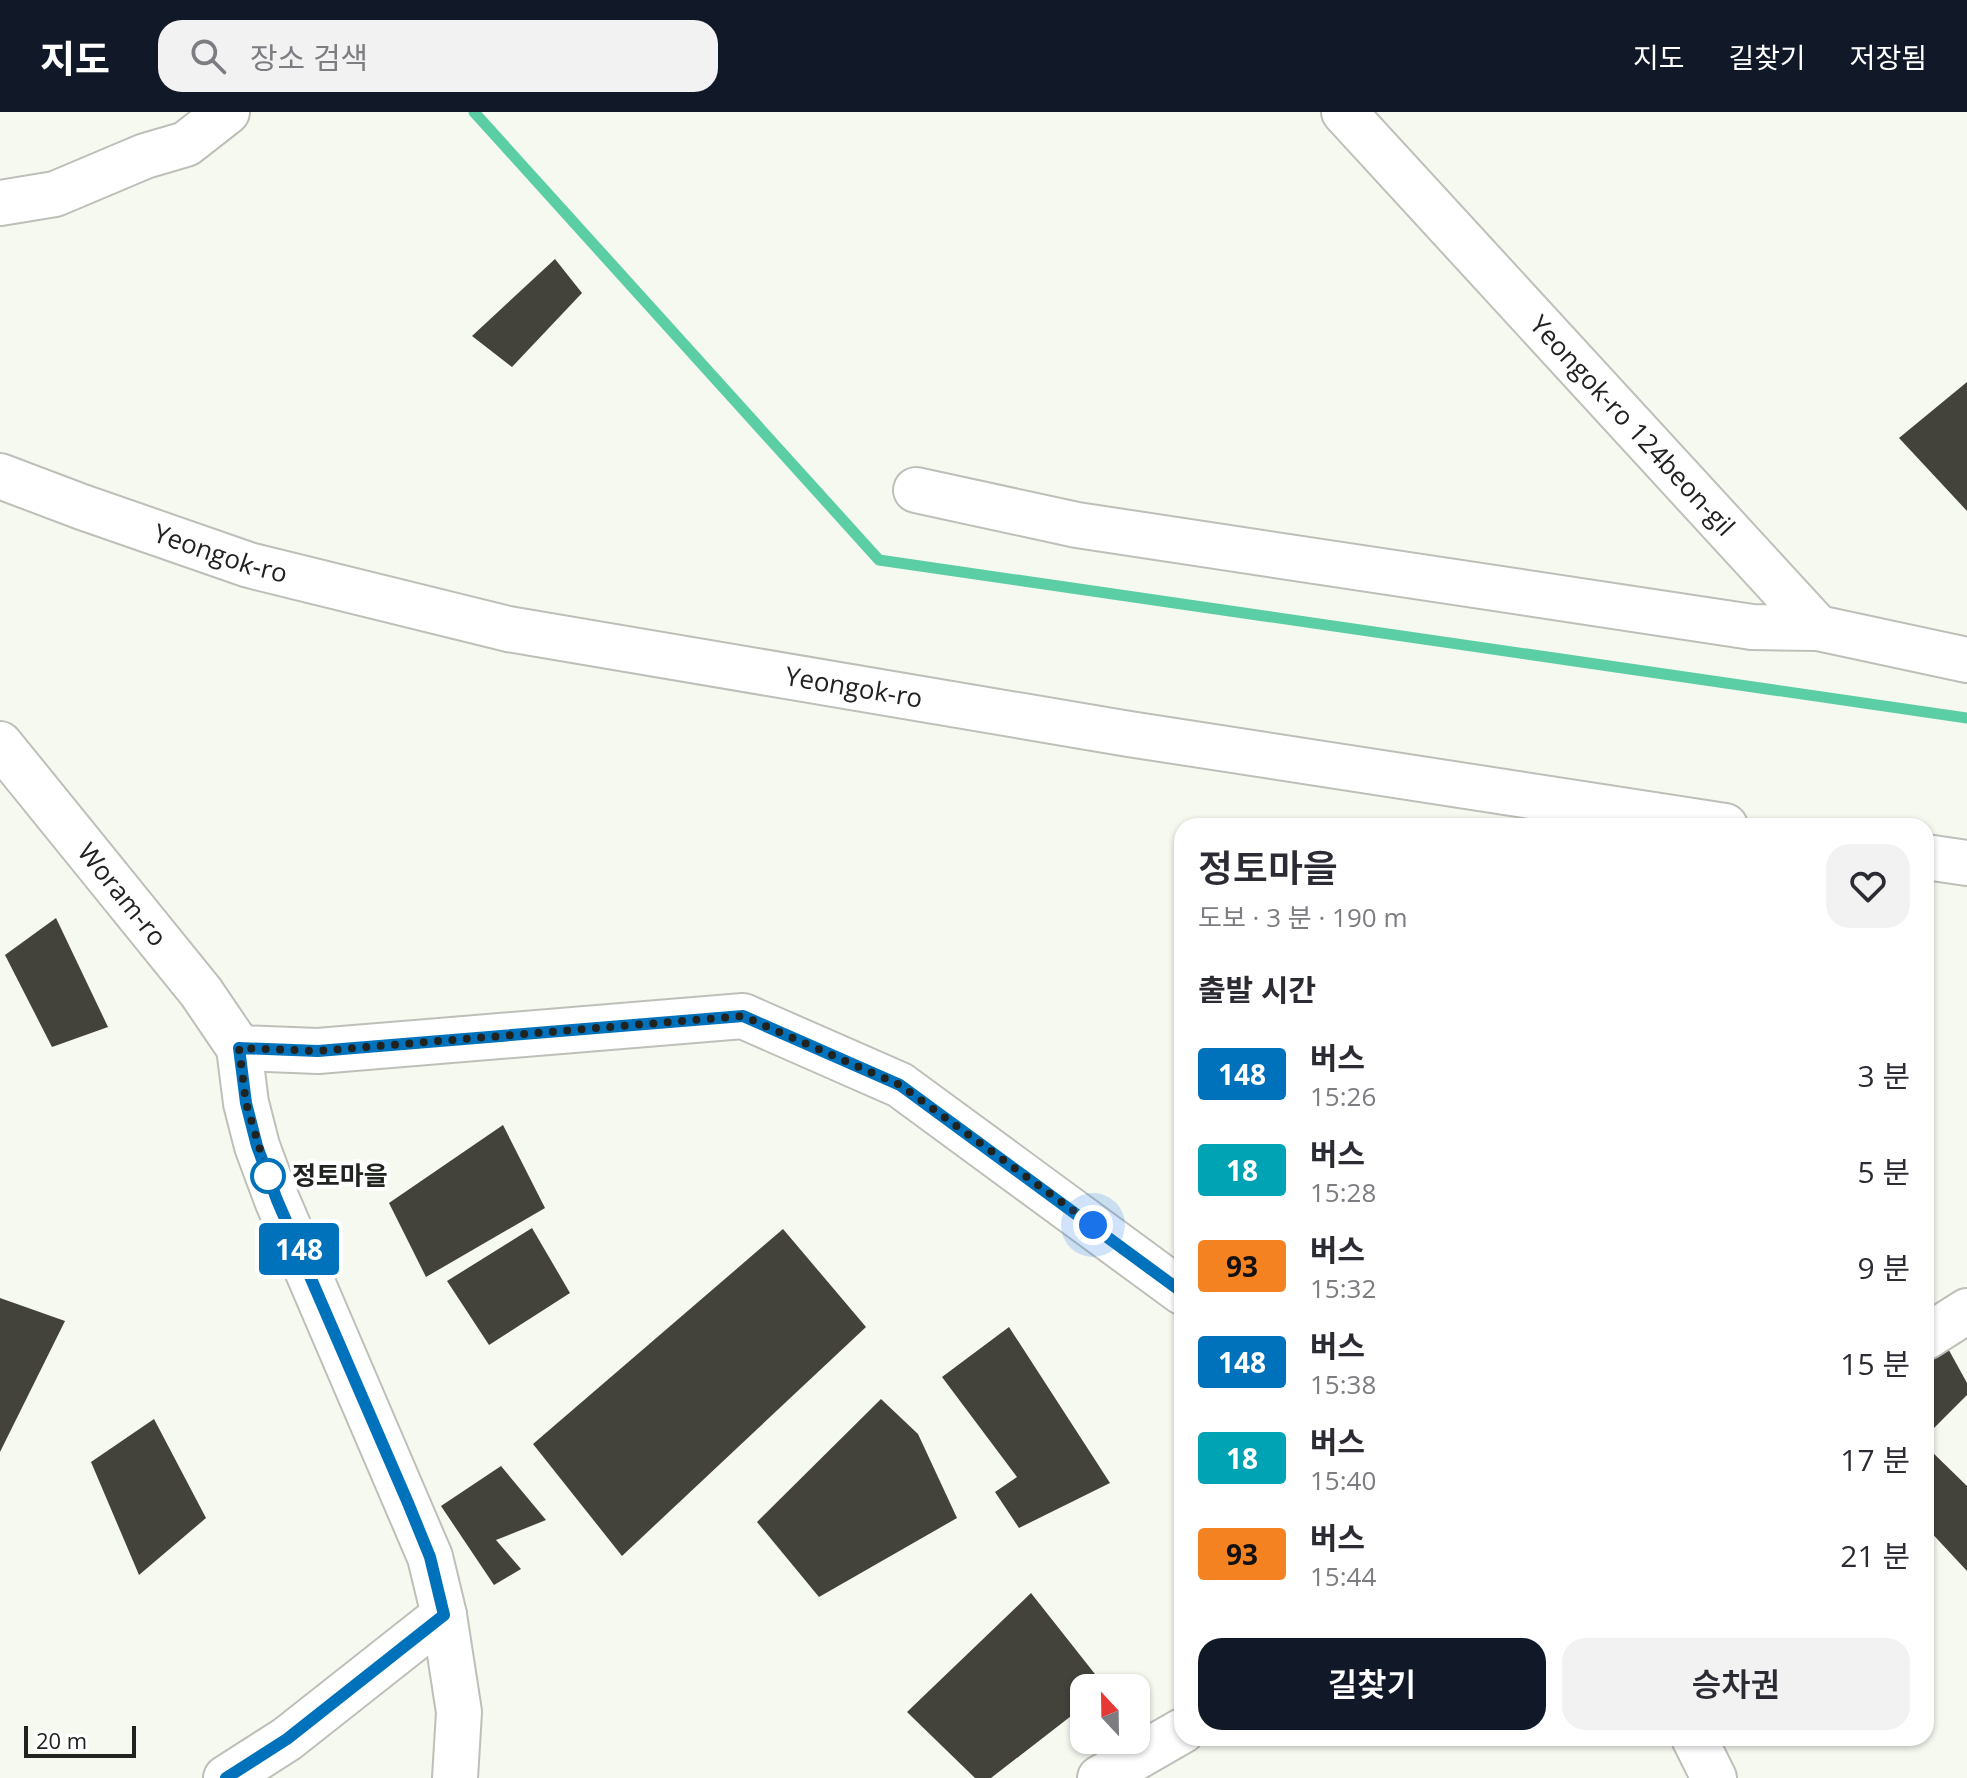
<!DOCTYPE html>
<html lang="ko">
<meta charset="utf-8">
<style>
:root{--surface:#fff;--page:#f2f2f3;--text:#2b2b33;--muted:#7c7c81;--accent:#111827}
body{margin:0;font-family:"Open Sans","Noto Sans KR",sans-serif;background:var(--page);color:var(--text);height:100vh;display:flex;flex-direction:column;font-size:30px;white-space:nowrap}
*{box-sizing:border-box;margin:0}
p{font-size:26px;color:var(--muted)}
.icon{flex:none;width:44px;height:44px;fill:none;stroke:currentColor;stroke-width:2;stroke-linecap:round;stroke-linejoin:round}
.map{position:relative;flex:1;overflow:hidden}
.drawer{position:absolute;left:1174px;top:706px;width:760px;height:928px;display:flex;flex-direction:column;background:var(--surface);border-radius:24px;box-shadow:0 2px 6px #0004}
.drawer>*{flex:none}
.badge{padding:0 16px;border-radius:6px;font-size:28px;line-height:52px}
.needle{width:52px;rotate:338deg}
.fabs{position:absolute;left:1070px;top:1562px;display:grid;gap:16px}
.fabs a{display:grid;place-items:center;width:80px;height:80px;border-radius:16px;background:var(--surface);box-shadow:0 2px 6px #0004;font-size:40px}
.scale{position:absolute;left:24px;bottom:20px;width:112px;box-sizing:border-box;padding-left:8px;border:4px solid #212320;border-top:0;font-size:22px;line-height:28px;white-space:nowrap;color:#212320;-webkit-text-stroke:6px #fff;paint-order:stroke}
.you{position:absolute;width:40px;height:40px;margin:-20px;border:6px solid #fff;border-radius:50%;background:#1a73e8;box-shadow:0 0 0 12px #1a73e833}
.map>.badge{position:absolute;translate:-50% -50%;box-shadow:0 0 0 4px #fff}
h2{padding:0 24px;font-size:30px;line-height:72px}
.round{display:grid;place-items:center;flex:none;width:84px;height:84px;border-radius:24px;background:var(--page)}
.head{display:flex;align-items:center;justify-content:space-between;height:136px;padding:0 24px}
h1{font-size:38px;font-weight:600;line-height:60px}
.cta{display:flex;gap:16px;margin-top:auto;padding:16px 24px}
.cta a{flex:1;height:92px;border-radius:24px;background:var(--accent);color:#fff;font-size:32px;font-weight:600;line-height:92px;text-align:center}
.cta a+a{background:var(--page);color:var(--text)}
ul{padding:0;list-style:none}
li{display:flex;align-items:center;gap:24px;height:96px;padding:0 24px}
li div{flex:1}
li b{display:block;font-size:30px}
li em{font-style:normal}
li .badge{min-width:88px;font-weight:700;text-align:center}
header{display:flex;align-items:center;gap:48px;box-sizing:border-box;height:112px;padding:0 40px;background:var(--accent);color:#fff}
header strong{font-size:38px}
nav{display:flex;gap:44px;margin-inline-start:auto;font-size:28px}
.search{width:560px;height:72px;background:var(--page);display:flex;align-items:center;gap:20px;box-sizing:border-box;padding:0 28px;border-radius:24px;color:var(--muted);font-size:30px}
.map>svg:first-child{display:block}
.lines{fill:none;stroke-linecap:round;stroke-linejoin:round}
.stream{stroke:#5ccea6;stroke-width:11}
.building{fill:#43433c}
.minor-casing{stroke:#bdc0b8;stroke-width:48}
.minor{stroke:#fff;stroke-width:44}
.line-casing{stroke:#fff;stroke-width:18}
.line{stroke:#0072bc;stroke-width:12}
.walk{stroke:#212320;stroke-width:8;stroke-dasharray:0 14.4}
.stop-dot{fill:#fff;stroke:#0072bc;stroke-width:4}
.labels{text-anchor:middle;stroke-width:8;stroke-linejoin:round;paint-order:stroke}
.street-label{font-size:26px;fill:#212320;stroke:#fff}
.stop-label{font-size:26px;font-weight:bold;fill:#212320;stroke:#fff;text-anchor:start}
</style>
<header>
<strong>지도</strong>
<div class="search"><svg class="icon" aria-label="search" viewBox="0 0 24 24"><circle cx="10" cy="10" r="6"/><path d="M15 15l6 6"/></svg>장소 검색</div>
<nav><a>지도</a><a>길찾기</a><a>저장됨</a></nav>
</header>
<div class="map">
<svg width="1967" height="1666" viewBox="0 0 1967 1666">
<rect width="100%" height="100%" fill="#f6f9f0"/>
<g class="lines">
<path class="stream" d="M474,0L879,448L1967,606"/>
</g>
<g class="building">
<path d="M555,147L582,181L512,255L472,224Z"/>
<path d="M1967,270V399L1899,326Z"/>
<path d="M56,806L108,915L52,935L5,843Z"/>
<path d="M503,1013L545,1096L426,1165L389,1091Z"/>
<path d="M532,1116L570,1181L489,1233L447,1169Z"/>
<path d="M783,1117L866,1215L622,1444L533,1332Z"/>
<path d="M0,1186L65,1209L0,1340Z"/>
<path d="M1009,1215L1110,1371L1019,1416L995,1380L1017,1365L942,1265Z"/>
<path d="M1945,1231L1967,1271V1283L1933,1317L1926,1307V1243Z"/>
<path d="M881,1287L918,1322L957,1406L819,1485L757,1410Z"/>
<path d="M154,1307L206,1406L139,1463L91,1350Z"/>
<path d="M1928,1336L1967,1374V1459L1926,1415V1338Z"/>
<path d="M501,1354L546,1408L496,1428L521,1457L494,1473L441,1394Z"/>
<path d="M1031,1481L1106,1576H1084V1594L991,1666H975L907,1600Z"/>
</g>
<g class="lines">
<g class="minor-casing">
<g id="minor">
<path id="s1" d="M1344,0L1818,516L1967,548"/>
<path d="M0,91L55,82L145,44L186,32L227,0"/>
<path id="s2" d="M0,364L82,395L249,453L508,517L1129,622L1725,714"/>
<path d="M916,378L1077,413L1752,515L1818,516"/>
<path id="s3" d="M0,632L201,880L239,936L246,991L257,1034L277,1088L430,1445L444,1503L459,1600L455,1666"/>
<path d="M1926,745L1967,751"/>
<path d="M239,936L318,939L743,904L900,973L1182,1180"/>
<path d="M1926,1225L1967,1199"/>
<path d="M1694,1626L1714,1666"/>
<path d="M226,1666L287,1627L444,1503"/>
<path d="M1100,1666L1182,1619"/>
</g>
</g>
<use href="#minor" class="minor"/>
</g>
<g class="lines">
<g class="line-casing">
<path id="line" d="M226,1666L287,1627L444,1503L430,1445L408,1391L277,1088L257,1034L246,991L239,936L318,939L743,904L900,973L1182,1180"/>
</g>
<use href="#line" class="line"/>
<path class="walk" d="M268,1064L246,991L239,936L318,939L743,904L900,973L1093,1113"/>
</g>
<circle class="stop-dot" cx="268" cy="1064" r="16"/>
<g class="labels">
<g class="street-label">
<text dy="9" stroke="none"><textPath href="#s1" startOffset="426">Yeongok-ro 124beon-gil</textPath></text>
<text dy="9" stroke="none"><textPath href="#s2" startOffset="234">Yeongok-ro</textPath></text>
<text dy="9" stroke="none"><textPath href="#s2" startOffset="882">Yeongok-ro</textPath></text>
<text dy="9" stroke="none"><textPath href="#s3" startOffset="194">Woram-ro</textPath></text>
</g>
<g class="stop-label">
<text x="292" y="1073">정토마을</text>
</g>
</g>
</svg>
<div class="fabs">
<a><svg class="needle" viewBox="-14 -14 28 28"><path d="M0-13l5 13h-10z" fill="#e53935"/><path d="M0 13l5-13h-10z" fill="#7c7c81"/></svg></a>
</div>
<div class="scale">20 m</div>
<div class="you" style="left:1093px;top:1113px"></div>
<b class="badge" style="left:299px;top:1137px;background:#0072bc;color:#fff">148</b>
<section class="drawer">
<div class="head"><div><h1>정토마을</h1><p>도보 · 3 분 · 190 m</p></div><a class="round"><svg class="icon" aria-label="heart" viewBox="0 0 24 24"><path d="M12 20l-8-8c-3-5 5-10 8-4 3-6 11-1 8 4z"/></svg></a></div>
<h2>출발 시간</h2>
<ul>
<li><span class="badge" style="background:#0072bc;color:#fff">148</span><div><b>버스</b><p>15:26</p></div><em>3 분</em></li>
<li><span class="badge" style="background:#00a3b4;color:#fff">18</span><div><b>버스</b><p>15:28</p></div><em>5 분</em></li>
<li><span class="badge" style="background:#f58220;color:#111">93</span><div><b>버스</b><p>15:32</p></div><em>9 분</em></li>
<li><span class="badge" style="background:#0072bc;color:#fff">148</span><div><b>버스</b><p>15:38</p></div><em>15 분</em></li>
<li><span class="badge" style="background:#00a3b4;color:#fff">18</span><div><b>버스</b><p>15:40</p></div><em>17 분</em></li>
<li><span class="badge" style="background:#f58220;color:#111">93</span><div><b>버스</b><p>15:44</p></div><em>21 분</em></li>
</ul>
<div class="cta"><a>길찾기</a><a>승차권</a></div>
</section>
</div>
